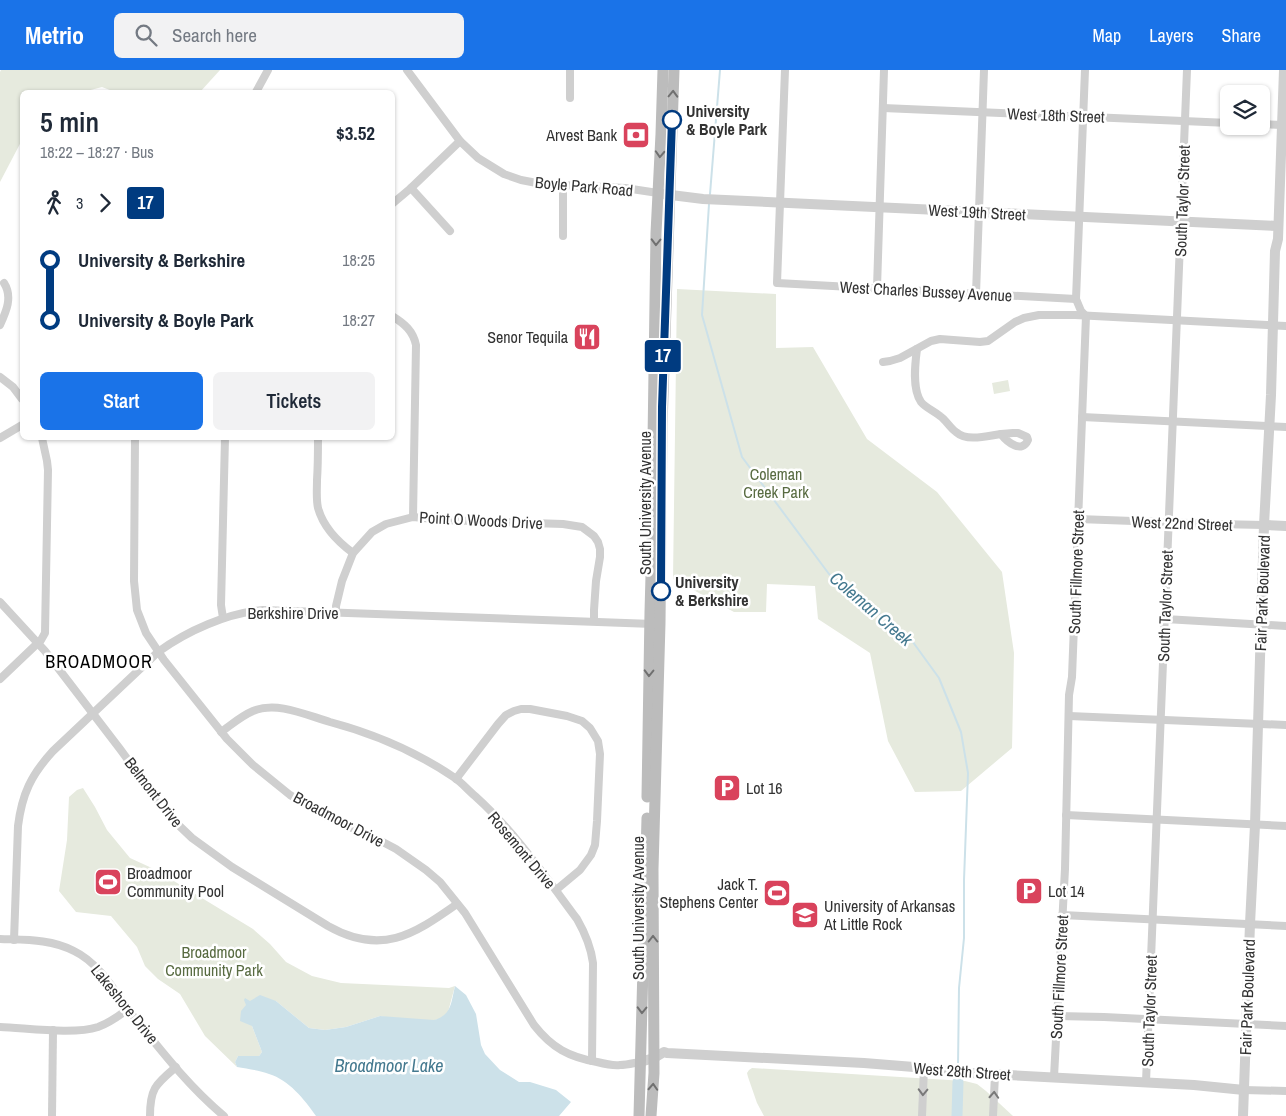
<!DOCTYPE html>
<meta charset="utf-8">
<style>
:root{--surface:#fff;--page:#f2f2f3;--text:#1f2937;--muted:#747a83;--accent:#1a73e8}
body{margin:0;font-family:"Archivo Narrow",sans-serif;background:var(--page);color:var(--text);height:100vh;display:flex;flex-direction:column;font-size:19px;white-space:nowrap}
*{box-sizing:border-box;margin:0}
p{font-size:16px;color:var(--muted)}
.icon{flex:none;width:28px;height:28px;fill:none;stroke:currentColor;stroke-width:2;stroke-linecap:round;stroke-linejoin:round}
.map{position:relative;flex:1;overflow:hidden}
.sheet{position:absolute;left:20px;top:20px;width:375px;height:350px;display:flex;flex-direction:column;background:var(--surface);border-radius:8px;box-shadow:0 1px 4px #0004}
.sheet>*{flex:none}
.badge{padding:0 10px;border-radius:4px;font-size:18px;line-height:32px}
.buttons{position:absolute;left:1220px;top:15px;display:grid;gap:10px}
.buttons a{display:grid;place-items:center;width:50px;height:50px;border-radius:8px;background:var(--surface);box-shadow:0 1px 4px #0004;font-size:25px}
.map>.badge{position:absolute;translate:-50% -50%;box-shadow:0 0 0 2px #fff}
.legs{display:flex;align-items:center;gap:8px;height:55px;padding:0 20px;font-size:16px}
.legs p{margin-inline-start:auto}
.head{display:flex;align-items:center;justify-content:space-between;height:85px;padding:0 20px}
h1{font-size:28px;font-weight:600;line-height:38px}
.action{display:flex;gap:10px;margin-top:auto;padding:10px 20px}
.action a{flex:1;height:58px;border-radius:8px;background:var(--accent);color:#fff;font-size:20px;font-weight:600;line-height:58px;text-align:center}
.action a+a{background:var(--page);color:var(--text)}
ul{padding:0 20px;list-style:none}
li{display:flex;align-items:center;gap:18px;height:60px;font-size:19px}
li i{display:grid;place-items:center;width:8px;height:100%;margin:0 6px;background:currentColor}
li i::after{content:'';width:12px;height:12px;margin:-6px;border:4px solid;border-radius:50%;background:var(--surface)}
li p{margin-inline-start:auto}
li:first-child i{background:linear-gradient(#0000 50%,currentColor 0)}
li:last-child i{background:linear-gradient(currentColor 50%,#0000 0)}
header{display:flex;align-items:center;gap:30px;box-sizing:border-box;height:70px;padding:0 25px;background:var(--accent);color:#fff}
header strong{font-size:24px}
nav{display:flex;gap:28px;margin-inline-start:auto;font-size:18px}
.search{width:350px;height:45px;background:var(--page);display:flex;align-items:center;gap:12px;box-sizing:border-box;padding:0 18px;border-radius:8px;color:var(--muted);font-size:19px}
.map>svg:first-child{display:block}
.green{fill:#e6eade}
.water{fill:#cce1e9}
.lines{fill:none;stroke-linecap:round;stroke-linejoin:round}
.stream{stroke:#cce1e9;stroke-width:2}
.river{stroke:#cce1e9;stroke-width:11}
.minor{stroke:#cfcfcf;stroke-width:8}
.tertiary{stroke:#cfcfcf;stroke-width:10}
.secondary{stroke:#bcbcbc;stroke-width:11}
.oneway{stroke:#707070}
.oneway2{stroke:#797979}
.line-1-casing{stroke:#fff;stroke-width:11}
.line-1{stroke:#003b80;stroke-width:8}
.stop-1-dot{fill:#fff;stroke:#003b80;stroke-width:2.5}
.labels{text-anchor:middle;stroke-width:5;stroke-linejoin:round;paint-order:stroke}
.stop-label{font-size:16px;font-weight:bold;fill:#323232;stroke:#fff;text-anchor:start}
.street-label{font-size:16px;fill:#323232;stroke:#fff}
.poi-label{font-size:16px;fill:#323232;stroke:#fff;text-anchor:start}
.park-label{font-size:16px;fill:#586b41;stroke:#fff}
.water-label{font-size:18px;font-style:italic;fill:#44798f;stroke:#fff}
.neighbourhood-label{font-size:18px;letter-spacing:1px;fill:#000;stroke:#fff}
</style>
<header>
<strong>Metrio</strong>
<div class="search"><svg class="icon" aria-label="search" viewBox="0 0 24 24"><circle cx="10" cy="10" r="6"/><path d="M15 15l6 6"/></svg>Search here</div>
<nav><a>Map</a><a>Layers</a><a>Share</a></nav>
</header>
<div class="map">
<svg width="1286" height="1046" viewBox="0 0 1286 1046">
<rect width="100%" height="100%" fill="#fff"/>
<g class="green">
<path d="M1,0H220L200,22H115L102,17L83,22H22V70L0,112V2Z"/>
<path d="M677,219L776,224V278L813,277L867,369L937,422L1002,502L1014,583L1012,678L961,721L915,722L888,671L870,583L818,549L815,516L767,514L766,542H734L673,509Z"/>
<path d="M1008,310L1010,321L994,324L992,313Z"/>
<path d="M83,718L95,737L107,760L130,788L154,799L253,859L270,874L286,892L312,906L341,913L449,918L455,916L448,942L442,948L435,950L408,952L380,946L346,957L325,960L309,958L276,931L247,935L252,956L262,982L259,986H238L235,992L237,997L205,966L180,924L158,909L145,896L137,877L111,846L76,842L59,821L67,770L69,727L77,720Z"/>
<path d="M752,998L965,1011L977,1014L986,1021L1013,1046H764L757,1033L748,1007L747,1003L749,1000Z"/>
</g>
<g class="water">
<path d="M116,802L119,807L104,817L99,806Z"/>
<path d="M455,916L466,925L476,944L481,975L485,984L500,1000L519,1012H530L556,1020L571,1032L559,1046H316C304,1029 289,1010 269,1004C259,1000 247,999 237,997L235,992L238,986H259L262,982L252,956L240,951L241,941L246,935L244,930L245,928L250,931L260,925L276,931L309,958L325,960L346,957L380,946L434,950C452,945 451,932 455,916Z"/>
</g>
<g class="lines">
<g class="stream">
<path d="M710,124L720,0"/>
<path d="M709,134L702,245L742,387L829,504L910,568L939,608L961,662L968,703L964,810V868L959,918L958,996"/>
</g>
<path class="river" d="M957,1046L958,1012"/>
<g class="minor">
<path d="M407,0L460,71L478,88L504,104L521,110L542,114L625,118L658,123"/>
<path d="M785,0L777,213L1076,229"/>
<path d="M256,22L268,0"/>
<path d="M570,28V0"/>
<path d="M883,38L1229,53"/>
<path d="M1261,54L1282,55"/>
<path d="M411,118L450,161"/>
<path d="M392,134L411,118L460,71"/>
<path d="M563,166V115"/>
<path d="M877,218L884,0"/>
<path d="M976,224L984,0"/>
<path d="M392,246C405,254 413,261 416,275L413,447"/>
<path d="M0,255C6,242 13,227 4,213"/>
<path d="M917,279C915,294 912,319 921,332C926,338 934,341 940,346C946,350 950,358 956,362C967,372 987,366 1001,364"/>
<path d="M883,292L890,291L900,288L931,271L940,269L980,272L988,271L1015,252L1024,248L1039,245H1075L1286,256"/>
<path d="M0,307L13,317L22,329"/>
<path d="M1082,347L1286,357"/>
<path d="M1013,363H1018L1027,367L1028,370C1022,384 1007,372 1001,364Z"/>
<path d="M0,368L22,355"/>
<path d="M135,368L134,511L137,540L146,563L164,590L227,669L253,695L290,725L325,746L379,770L396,779L426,800L440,812L465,843L534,955C552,978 569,987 597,992C605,994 613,996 620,995C627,995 634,993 640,992"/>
<path d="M318,368C318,382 318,396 317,410C317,419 316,429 318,438C323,456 338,472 353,483"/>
<path d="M1078,449L1216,454L1264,455"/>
<path d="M0,532L45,581L120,679L169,746L192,768L232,797L328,856C381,886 413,865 457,834"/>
<path d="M336,543V536L342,511L353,483L372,462L386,454L413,447L444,450L563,454L582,457L594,466L598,472L600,479V487L596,511L594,540V551"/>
<path d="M223,548L221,535L225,368"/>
<path d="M1165,549L1286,556"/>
<path d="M0,609L41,570L45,563L48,400L47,391L42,368"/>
<path d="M1069,646L1286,655"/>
<path d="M221,662C231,655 241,646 253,641C277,631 306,645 330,652C375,664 417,682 455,708C462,713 468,720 475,726C515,762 545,806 577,849C585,863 591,877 593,893L592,991"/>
<path d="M456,709L498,654L506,645L514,641L521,639H530L567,646L582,651L590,658L598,671L600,684L597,751L595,775L591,785L580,800L556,820"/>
<path d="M1066,745L1286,756"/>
<path d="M1062,845L1286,856"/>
<path d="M0,869C26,870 51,869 74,881C99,893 114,920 130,942C159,978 188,1016 224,1046"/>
<path d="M14,870L18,756C22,724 31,705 53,681L158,582C187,561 227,543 263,540L653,554"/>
<path d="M1057,946L1104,947L1286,956"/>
<path d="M0,957C27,958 74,965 98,957C109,953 119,946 128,939"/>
<path d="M1054,1007L1065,799L1069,625L1072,607L1086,246L1081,241L1076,229L1085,0"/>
<path d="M1146,1012L1187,0"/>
<path d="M1244,1020L1286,1021"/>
<path d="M52,1046L53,960"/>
<path d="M150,1046C150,1018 156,1014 176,997"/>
<path d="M922,1046L924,998"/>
<path d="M993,1046L995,1005"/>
</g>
<g class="tertiary">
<path d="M663,124L703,129L1278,156"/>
<path d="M1264,455L1286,456"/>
<path d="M640,992L654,988L664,982L667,983L864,993L914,997L952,1002L1194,1015L1244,1020"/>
<path d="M1243,1046L1250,854L1255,755L1264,455L1271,325L1275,181L1278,169L1284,0"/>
</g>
<g class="secondary">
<path d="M647,727L650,542L654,396L653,371L656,163L661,64L663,0"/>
<path d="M639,1046L647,748"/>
<path d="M651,1046L654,1003L653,799L660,553L662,356L674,0"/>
</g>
</g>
<defs><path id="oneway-chevron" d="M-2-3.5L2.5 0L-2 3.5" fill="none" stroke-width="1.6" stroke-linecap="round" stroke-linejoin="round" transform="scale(1.25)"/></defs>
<g class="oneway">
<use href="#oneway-chevron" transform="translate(673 24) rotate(-88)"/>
<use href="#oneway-chevron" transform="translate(660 84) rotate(93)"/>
<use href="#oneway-chevron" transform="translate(656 172) rotate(91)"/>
<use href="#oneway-chevron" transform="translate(649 603) rotate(91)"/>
<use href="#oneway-chevron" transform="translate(653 869) rotate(-90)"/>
<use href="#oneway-chevron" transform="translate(642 940) rotate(91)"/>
<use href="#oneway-chevron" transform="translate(653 1017) rotate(-87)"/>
</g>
<g class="oneway2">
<use href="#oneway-chevron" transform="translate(923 1022) rotate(92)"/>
<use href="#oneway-chevron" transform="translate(994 1025) rotate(-87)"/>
</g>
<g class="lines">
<g class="line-1-casing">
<path id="line-1" d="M661,521L662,337L672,50"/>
</g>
<use href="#line-1" class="line-1"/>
</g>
<defs>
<g id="bank-square" transform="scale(1.4375)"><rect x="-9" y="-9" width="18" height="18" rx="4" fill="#d9435c" stroke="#fff"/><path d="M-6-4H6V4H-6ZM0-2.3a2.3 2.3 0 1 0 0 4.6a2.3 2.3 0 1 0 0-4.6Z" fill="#fff"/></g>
<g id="restaurant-square" transform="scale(1.4375)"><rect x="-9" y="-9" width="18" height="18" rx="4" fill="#d9435c" stroke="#fff"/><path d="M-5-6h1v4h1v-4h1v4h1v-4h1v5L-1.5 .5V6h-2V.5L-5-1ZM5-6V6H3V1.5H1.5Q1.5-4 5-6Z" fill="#fff"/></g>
<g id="parking-square" transform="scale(1.4375)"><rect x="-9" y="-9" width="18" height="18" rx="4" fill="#d9435c" stroke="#fff"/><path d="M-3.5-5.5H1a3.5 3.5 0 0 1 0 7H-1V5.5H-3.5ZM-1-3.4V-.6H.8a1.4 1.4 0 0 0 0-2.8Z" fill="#fff"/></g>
<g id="stadium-square" transform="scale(1.4375)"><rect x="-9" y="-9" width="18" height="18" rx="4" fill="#d9435c" stroke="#fff"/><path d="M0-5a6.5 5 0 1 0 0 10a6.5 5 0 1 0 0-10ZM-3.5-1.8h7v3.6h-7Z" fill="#fff"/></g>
<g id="university-square" transform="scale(1.4375)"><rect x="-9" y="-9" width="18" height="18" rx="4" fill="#d9435c" stroke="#fff"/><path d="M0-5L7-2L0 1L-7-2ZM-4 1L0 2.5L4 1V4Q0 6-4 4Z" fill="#fff"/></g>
</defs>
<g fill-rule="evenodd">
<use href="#bank-square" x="636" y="65"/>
<use href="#restaurant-square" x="587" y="267"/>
<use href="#parking-square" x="727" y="718"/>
<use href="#stadium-square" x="108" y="812"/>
<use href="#parking-square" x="1029" y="821"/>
<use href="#stadium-square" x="777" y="823"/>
<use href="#university-square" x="805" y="845"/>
</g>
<g class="stop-1-dot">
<circle cx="672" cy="50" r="9"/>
<circle cx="661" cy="521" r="9"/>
</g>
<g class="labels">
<g class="stop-label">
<text x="686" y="47">University<tspan x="686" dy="18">&amp; Boyle Park</tspan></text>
<text x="675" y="518">University<tspan x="675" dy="18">&amp; Berkshire</tspan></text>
</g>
<g class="street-label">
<text transform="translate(1056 45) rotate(2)" y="6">West 18th Street</text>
<text transform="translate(584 116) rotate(5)" y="6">Boyle Park Road</text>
<text transform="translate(1182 131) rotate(-88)" y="6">South Taylor Street</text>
<text transform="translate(977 142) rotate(3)" y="6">West 19th Street</text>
<text transform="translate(926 221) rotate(3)" y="6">West Charles Bussey Avenue</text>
<text transform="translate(645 433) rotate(-90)" y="6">South University Avenue</text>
<text transform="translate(481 450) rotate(3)" y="6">Point O Woods Drive</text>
<text transform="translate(1182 453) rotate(2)" y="6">West 22nd Street</text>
<text transform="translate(1076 502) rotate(-88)" y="6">South Fillmore Street</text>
<text transform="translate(1262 523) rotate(-88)" y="6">Fair Park Boulevard</text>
<text transform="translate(1165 536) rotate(-88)" y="6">South Taylor Street</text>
<text x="293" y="549">Berkshire Drive</text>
<text transform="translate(154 722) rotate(52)" y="6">Belmont Drive</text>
<text transform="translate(339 749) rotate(28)" y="6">Broadmoor Drive</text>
<text transform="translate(522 780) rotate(50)" y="6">Rosemont Drive</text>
<text transform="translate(638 838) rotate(-90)" y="6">South University Avenue</text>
<text transform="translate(1059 907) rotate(-87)" y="6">South Fillmore Street</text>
<text transform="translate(1247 927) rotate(-88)" y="6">Fair Park Boulevard</text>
<text transform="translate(125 934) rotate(51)" y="6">Lakeshore Drive</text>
<text transform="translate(1149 941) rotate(-88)" y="6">South Taylor Street</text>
<text transform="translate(962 1001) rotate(4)" y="6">West 28th Street</text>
</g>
<g class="poi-label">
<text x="617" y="71" text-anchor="end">Arvest Bank</text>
<text x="568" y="273" text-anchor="end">Senor Tequila</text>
<text x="746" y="724">Lot 16</text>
<text x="127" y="809">Broadmoor<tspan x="127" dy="18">Community Pool</tspan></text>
<text x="758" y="820" text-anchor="end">Jack T.<tspan x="758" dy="18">Stephens Center</tspan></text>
<text x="1048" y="827">Lot 14</text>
<text x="824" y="842">University of Arkansas<tspan x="824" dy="18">At Little Rock</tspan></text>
</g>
<g class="park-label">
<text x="776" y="410">Coleman<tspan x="776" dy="18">Creek Park</tspan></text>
<text x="214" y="888">Broadmoor<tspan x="214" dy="18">Community Park</tspan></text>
</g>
<g class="water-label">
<text transform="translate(871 539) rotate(41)" y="6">Coleman Creek</text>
<text x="389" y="1002">Broadmoor Lake</text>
</g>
<g class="neighbourhood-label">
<text x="99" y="598">BROADMOOR</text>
</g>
</g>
</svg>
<div class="buttons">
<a><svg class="icon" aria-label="layers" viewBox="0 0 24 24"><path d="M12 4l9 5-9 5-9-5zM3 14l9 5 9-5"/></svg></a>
</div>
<b class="badge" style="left:663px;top:286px;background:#003b80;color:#fff">17</b>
<section class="sheet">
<div class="head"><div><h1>5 min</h1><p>18:22 – 18:27 · Bus</p></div><b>$3.52</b></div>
<div class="legs"><svg class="icon" aria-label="walk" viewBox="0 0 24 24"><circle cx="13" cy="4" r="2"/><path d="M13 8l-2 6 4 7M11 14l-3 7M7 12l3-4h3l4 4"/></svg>3<svg class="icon" aria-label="forward" viewBox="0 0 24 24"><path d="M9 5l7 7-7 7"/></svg><b class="badge" style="background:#003b80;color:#fff">17</b></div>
<ul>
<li><i style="color:#003b80"></i><b>University &amp; Berkshire</b><p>18:25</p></li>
<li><i style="color:#003b80"></i><b>University &amp; Boyle Park</b><p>18:27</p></li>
</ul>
<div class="action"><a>Start</a><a>Tickets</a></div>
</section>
</div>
